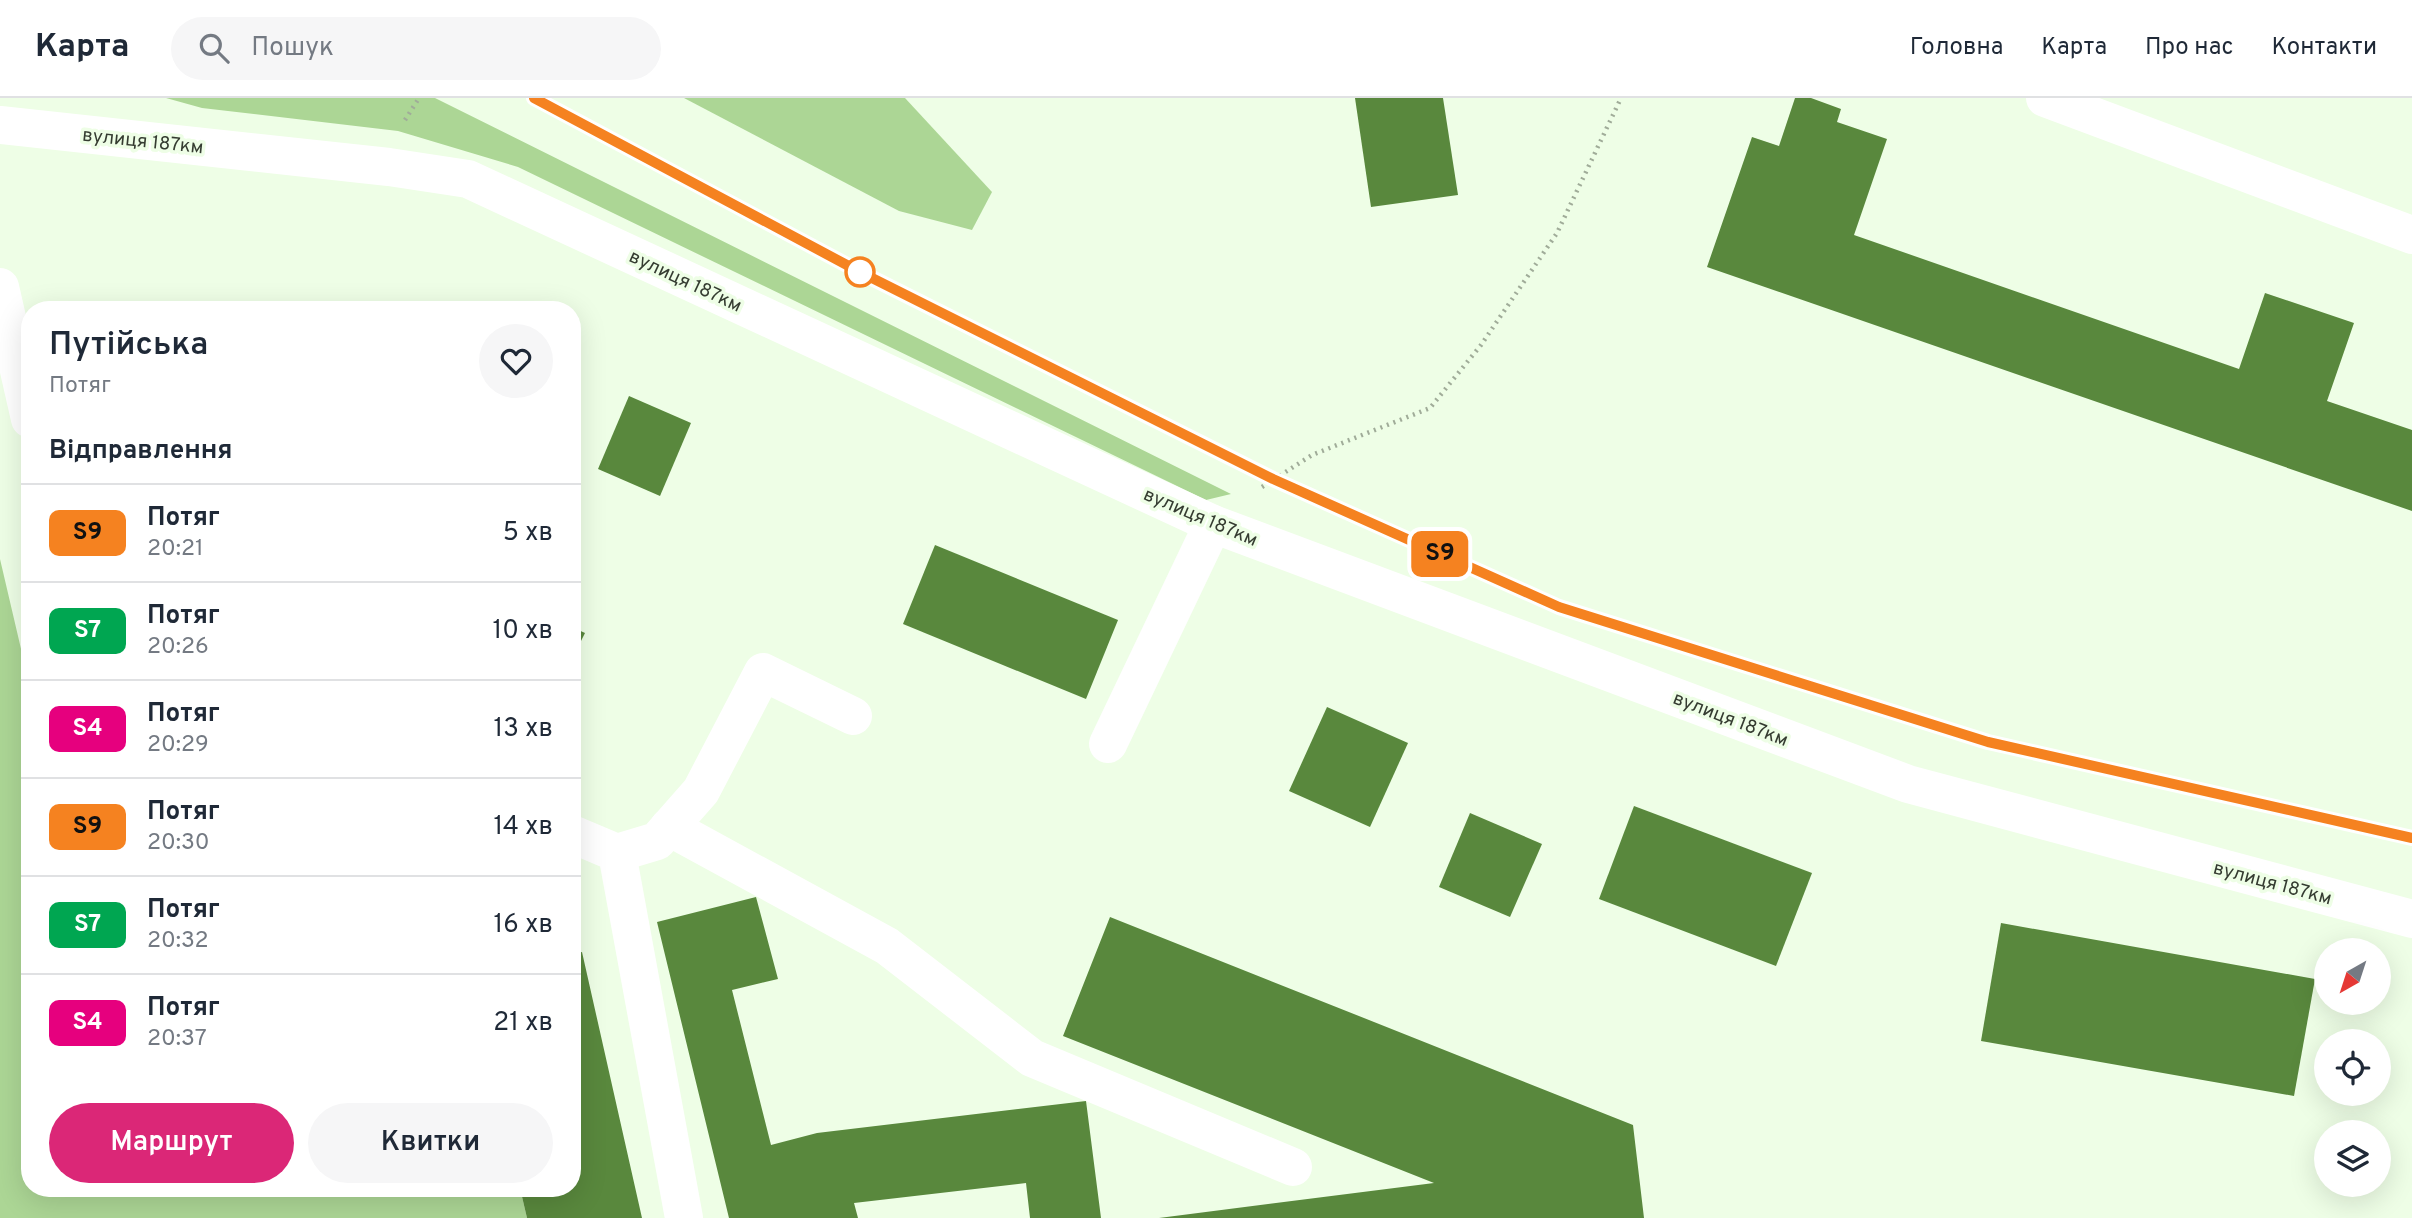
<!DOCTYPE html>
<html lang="uk">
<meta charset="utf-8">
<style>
:root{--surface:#fff;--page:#f6f6f7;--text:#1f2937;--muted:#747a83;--line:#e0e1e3;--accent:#db2777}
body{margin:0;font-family:Overpass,sans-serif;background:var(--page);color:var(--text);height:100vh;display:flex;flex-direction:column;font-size:26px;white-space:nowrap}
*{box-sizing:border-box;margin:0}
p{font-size:23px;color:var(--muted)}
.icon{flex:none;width:38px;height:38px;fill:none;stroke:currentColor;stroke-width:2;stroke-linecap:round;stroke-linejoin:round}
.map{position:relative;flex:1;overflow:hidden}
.sheet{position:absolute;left:21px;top:203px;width:560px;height:896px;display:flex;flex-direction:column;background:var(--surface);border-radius:28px;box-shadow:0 7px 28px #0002}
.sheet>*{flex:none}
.badge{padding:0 14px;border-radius:10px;font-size:24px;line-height:46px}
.needle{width:46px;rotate:219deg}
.controls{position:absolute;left:2314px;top:840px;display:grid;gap:14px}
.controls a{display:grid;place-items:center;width:77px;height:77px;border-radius:50%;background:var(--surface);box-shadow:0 7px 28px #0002;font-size:35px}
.map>.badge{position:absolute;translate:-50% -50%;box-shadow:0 0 0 4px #fff}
h2{padding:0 28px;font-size:26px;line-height:63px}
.round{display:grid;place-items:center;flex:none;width:74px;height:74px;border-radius:37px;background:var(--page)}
.head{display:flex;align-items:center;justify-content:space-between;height:119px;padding:0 28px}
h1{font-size:33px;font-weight:600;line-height:52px}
.primary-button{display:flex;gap:14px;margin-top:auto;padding:14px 28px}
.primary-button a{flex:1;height:80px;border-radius:42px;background:var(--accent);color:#fff;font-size:28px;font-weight:600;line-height:80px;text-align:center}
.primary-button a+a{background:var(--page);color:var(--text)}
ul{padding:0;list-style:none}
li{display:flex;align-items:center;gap:21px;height:98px;padding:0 28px;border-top:2px solid var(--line)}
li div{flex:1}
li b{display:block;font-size:26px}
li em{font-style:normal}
li .badge{min-width:77px;font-weight:700;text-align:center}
header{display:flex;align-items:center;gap:42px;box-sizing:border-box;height:98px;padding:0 35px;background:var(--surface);border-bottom:2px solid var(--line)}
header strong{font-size:33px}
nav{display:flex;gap:38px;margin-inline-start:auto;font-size:24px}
.search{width:490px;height:63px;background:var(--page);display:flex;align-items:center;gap:18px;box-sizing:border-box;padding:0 24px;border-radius:38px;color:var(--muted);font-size:26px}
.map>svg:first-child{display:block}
.green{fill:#acd695}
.building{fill:#59883d}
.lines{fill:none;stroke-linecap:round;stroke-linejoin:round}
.path{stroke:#a0ac99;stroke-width:4.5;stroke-dasharray:2 5;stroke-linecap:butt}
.minor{stroke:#fff;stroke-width:38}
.rail-casing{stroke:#788272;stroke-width:8}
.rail{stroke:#eefee6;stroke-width:5;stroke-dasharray:16;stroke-linecap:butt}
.line-casing{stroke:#fff;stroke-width:16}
.line{stroke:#f58220;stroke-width:10}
.stop-dot{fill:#fff;stroke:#f58220;stroke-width:3.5}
.labels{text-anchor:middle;stroke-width:7;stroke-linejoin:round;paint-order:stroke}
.street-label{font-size:19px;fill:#353c31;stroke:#eefee6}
</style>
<header>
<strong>Карта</strong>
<div class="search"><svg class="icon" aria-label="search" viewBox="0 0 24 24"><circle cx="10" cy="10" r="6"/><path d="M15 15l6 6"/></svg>Пошук</div>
<nav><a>Головна</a><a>Карта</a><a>Про нас</a><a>Контакти</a></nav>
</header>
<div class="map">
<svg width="2412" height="1120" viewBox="0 0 2412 1120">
<rect width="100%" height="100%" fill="#eefee6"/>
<g class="green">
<path d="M166,0H435L1231,396L1206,402L518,69L398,33L202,10Z"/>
<path d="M684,0H905L992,94L972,132L899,113Z"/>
<path d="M0,461L25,568L30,570V1090H520L527,1120H0Z"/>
</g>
<g class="building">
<path d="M1355,0H1443L1458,97L1371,109Z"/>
<path d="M1795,0H1811L1841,11L1837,24L1887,41L1854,137L2239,271L2265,195L2354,225L2327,303L2412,332V413L1707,169L1752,39L1779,48Z"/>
<path d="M629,298L691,325L660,398L598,371Z"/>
<path d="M935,447L1118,522L1086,601L903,526Z"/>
<path d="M572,529L585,535L572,561Z"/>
<path d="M1327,609L1408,645L1370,729L1289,693Z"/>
<path d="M1634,708L1812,775L1776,868L1599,801Z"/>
<path d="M1470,715L1542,746L1510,819L1439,789Z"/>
<path d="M756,799L778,881L732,892L771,1047L817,1035L1086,1003L1101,1120H1030L1026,1085L854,1105L858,1120H729L657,824Z"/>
<path d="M1110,819L1633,1027L1644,1120H1159L1434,1085L1063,938Z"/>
<path d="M2001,825L2315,881L2294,998L1981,943Z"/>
<path d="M582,854L642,1120H527L520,1090H572V856Z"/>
</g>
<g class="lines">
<g class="path">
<path d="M405,22L419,0"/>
<path d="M1262,389L1312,357L1430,310L1481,247L1557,135L1621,0"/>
</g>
<g class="minor">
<path d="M2045,0L2412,137"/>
<path d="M0,27L389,69L468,81L1213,426L1908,686L2412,821"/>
<path d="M0,189L30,321"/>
<path d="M1108,646L1213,426"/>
<path d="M669,729L887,848L1032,960L1293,1069"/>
<path d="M572,736L617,755L684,1120"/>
<path d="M617,755L657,743L701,693L763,574L853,618"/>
</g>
<g class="rail-casing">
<path id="rail" d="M534,0L860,174L1273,381L1559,508L1988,644L2412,740"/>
</g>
<use href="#rail" class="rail"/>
</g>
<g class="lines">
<g class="line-casing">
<path id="line" d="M534,0L860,174L1273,381L1559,509L1988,644L2412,740"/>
</g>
<use href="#line" class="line"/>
</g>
<circle class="stop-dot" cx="860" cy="174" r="14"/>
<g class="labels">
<g class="street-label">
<text transform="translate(143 42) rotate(6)" y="7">вулиця 187км</text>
<text transform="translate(686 182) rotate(25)" y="7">вулиця 187км</text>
<text transform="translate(1201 418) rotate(23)" y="7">вулиця 187км</text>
<text transform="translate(1731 620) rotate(21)" y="7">вулиця 187км</text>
<text transform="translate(2273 784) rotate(15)" y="7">вулиця 187км</text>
</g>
</g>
</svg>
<div class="controls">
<a><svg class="needle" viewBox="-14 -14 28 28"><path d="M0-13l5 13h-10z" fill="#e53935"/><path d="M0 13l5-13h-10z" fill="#747a83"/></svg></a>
<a><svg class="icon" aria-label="locate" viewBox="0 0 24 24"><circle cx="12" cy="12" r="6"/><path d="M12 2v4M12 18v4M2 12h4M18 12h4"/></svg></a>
<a><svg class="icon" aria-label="layers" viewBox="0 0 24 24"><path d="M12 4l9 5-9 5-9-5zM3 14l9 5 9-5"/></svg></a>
</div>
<b class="badge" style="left:1440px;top:456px;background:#f58220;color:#111">S9</b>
<section class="sheet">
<div class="head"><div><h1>Путійська</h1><p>Потяг</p></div><a class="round"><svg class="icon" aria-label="heart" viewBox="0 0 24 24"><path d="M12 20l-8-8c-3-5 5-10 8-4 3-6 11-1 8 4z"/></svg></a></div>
<h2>Відправлення</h2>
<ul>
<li><span class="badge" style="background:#f58220;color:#111">S9</span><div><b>Потяг</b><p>20:21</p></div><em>5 хв</em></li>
<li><span class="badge" style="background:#00a651;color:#fff">S7</span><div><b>Потяг</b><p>20:26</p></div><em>10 хв</em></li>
<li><span class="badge" style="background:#e6007e;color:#fff">S4</span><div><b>Потяг</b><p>20:29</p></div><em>13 хв</em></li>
<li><span class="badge" style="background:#f58220;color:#111">S9</span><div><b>Потяг</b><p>20:30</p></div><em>14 хв</em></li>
<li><span class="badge" style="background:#00a651;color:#fff">S7</span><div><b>Потяг</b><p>20:32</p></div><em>16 хв</em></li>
<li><span class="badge" style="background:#e6007e;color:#fff">S4</span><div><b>Потяг</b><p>20:37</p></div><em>21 хв</em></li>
</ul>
<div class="primary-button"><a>Маршрут</a><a>Квитки</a></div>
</section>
</div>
